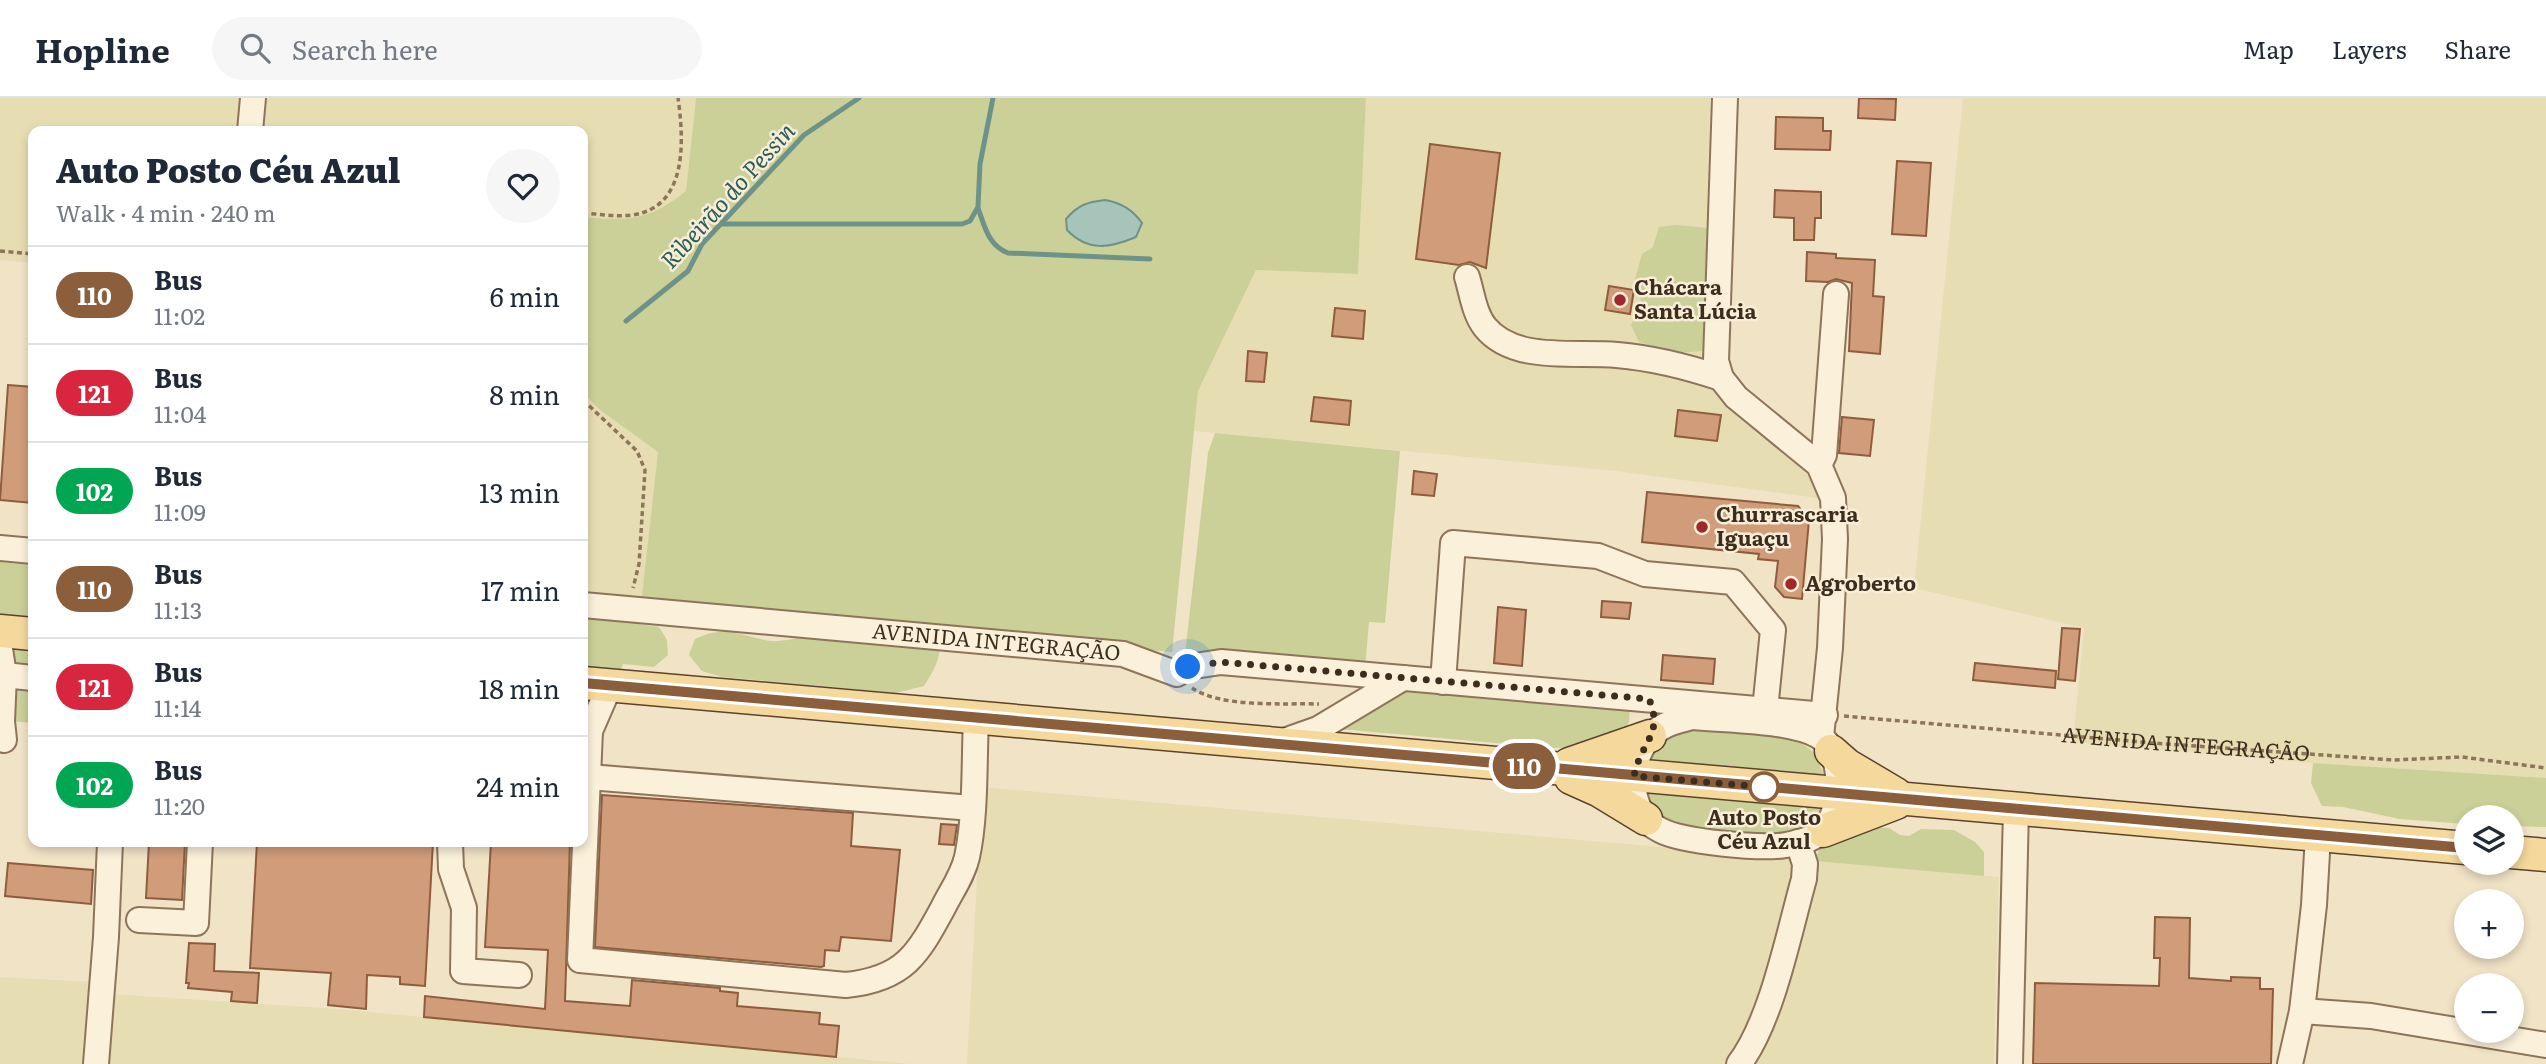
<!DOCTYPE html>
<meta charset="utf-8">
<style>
:root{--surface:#fff;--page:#f6f6f7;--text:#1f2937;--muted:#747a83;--line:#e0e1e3}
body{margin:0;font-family:Literata,serif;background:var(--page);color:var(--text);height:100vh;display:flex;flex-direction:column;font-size:26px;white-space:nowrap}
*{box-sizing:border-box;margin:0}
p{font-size:23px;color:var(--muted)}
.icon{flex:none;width:38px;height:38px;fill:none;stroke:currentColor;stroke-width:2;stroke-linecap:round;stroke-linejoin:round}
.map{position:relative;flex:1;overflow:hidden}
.details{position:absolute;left:28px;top:28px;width:560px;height:721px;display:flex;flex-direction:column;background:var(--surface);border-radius:14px;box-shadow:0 4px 10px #0003}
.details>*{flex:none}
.badge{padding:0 14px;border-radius:23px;font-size:24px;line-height:46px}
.fabs{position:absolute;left:2454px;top:707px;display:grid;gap:14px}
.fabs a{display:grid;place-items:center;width:70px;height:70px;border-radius:50%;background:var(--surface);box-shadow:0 4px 10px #0003;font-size:35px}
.you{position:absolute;width:35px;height:35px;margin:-18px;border:5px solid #fff;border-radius:50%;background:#1a73e8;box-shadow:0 0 0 10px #1a73e833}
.map>.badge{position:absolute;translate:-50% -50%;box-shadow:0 0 0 4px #fff}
.round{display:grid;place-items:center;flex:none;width:74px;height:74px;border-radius:37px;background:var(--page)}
.overview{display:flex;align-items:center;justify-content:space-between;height:119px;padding:0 28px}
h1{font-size:33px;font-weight:800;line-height:52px}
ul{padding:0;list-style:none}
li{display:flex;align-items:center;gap:21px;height:98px;padding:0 28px;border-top:2px solid var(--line)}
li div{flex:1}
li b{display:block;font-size:26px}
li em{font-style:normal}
li .badge{min-width:77px;font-weight:700;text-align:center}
header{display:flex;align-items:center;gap:42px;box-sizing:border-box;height:98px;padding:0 35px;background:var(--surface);border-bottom:2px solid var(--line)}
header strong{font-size:33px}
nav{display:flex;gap:38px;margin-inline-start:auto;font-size:24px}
.search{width:490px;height:63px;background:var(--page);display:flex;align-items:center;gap:18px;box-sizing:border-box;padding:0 24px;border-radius:38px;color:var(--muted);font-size:26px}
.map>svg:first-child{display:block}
.farmland{fill:#e7ddb2}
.green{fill:#cad098}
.water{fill:#a7c4bb;stroke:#6d9389;stroke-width:2}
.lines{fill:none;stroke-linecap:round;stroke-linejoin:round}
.stream{stroke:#6d9389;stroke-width:5}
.building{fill:#d19c7a;stroke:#8e5d3e;stroke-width:2}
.minor-casing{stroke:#8d745a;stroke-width:28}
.major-casing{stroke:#5b422e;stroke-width:35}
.path{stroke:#8d745a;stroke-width:3.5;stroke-dasharray:5 3.5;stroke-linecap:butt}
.minor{stroke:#fbf0da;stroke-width:24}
.major{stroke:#f5d89c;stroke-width:32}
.line-casing{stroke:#fff;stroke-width:16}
.line{stroke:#8b5e3c;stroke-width:10}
.walk{stroke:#3d2d1f;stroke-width:7;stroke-dasharray:0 12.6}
.poi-dot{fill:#a0272a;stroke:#f8edd6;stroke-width:2.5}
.stop-dot{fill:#fff;stroke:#8b5e3c;stroke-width:3.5}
.labels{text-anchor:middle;stroke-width:5;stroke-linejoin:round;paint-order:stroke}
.poi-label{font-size:21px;font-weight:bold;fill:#3d2d1f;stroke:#f8edd6;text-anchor:start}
.street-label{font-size:21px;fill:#3d2d1f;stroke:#f8edd6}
.stop-label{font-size:21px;font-weight:bold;fill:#3d2d1f;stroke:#f8edd6}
.water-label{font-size:23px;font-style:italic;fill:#2d5d59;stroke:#f8edd6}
</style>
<header>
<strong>Hopline</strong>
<div class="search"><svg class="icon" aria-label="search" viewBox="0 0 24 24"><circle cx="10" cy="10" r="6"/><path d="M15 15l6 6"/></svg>Search here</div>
<nav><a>Map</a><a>Layers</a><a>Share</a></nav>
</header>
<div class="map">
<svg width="2546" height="966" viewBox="0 0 2546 966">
<rect width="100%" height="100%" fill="#f1e3c6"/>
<g class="farmland">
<path d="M0,0H696L686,93L670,107L636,121L622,122L583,119V33H33V165L0,162Z"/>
<path d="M1366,0H1710L1703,253L1706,269L1793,360L1809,378L1818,400L1616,373L1194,333L1198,293L1256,172L1358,176Z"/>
<path d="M1963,0H2546V680L2313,665L2073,644L2084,530L1914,490Z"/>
<path d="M583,295L600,312L658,354L640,521L583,515Z"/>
<path d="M982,689L1999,779L1994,966H967Z"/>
<path d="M0,879L92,884L89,966H0Z"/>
<path d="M110,896L338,911L910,966H106Z"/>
</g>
<g class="green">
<path d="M696,0H1366L1358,176L1256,172L1198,293L1172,554L938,534L941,536C940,560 937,568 924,588L896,595L722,579L702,573L689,557L695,541C726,526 740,538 770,543C782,544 797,540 808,538L641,507L658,354L600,312L583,295V119C628,123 649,123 686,93Z"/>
<path d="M1676,127L1707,130L1703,253L1676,255L1639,244L1631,227L1642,207L1635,181L1642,156L1653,149L1659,129Z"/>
<path d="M1215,335L1400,353L1385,525L1369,524L1365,570L1199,561L1185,556L1208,355Z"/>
<path d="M0,464L33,467V625L0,622Z"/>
<path d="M583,515L640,521L638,526L659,529L667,542L668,557L654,569L623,566L590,654L583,653Z"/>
<path d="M1405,589L1630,609L1629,624L1625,631L1574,649L1552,650L1339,631L1376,611Z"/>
<path d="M1683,629L1781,635L1798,642L1813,654L1823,674L1819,723L1786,741L1671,731L1643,699L1650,652Z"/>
<path d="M2313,665L2546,680V729L2511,728V719H2466V726L2400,721L2343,709L2322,708L2311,685Z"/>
<path d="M1861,728L1889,730L1900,737L1909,738L1921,731L1954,732L1975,744L1984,754V778L1815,763L1822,744Z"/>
</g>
<path class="water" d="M1105,102C1121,105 1132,111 1142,125L1136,139C1110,150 1088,154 1067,132L1066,121C1078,107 1087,104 1105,102Z"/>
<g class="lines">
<g class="stream">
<path d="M978,110C985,129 988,147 1008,155L1150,161"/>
<path d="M721,126H962L970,123L978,109L980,66L993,0"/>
<path d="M626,223L688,173L702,146L804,37L859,0"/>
</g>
</g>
<g class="building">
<path d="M1859,0L1896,1L1895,22L1858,20Z"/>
<path d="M1776,19L1823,20V33H1831L1830,52L1775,51Z"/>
<path d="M1430,46L1500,55L1486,170L1470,164L1459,167L1416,161Z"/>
<path d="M1897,63L1931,65L1926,138L1892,136Z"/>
<path d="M1775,92L1821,94V120H1815L1814,142H1794V120L1774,119Z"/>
<path d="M1807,154L1836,156V160L1875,162L1873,198L1884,199L1880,256L1849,253L1852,185L1836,181L1828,184L1806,183Z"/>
<path d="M1609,188L1634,192L1630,216L1605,212Z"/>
<path d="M1335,210L1365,213L1363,241L1332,238Z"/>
<path d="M1248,253L1267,255L1264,284L1246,283Z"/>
<path d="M8,287L33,289V405L0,402Z"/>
<path d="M1314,299L1351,303L1349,327L1311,323Z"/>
<path d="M1678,312L1721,317L1717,343L1675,338Z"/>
<path d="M1842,319L1874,322L1870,358L1839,355Z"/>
<path d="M1414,373L1437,376L1434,398L1412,396Z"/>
<path d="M1647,394L1798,408L1809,422L1802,501L1784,499L1775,489L1778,463L1758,461L1759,456L1642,444Z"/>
<path d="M1602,503L1631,505L1629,521L1601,519Z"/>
<path d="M1498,509L1526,512L1522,568L1494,565Z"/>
<path d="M2062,530L2080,531L2075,583L2058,581Z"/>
<path d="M1663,557L1715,561L1713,586L1661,582Z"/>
<path d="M1975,565L2056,573L2055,590L1973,582Z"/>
<path d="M602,697L853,715L851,748L900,752L891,843L841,839L839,853L825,852L824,868L821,869L595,849Z"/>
<path d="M941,726L957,727L954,747L939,746Z"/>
<path d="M149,744H185L182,802L146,800Z"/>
<path d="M257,744H433L425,888L400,886V879L367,877L366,911L328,907L331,875L250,870Z"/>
<path d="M491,744H570L565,903L630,908L632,882L720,890V893L738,895L737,908L820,915L819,926L839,928L836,959L424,919L425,898L545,911L548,852L485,849Z"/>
<path d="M8,765L93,772L91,806L5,798Z"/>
<path d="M2155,819L2190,820L2189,880L2231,883V879L2260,880V891H2273L2271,966H2033L2035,885L2159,888L2160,860H2154Z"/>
<path d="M189,845L215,846L214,873L259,875L257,905L231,903L232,894L188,890L189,885H186Z"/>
</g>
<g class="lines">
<g class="minor-casing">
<g id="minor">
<path d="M1725,0L1716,263L1721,280L1736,299L1819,367L1833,400L1835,441L1830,550L1821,639"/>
<path d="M250,33L253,0"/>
<path d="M1467,179C1472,195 1474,215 1485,229C1514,265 1576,253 1617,257C1652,260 1688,269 1721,280"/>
<path d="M1819,367L1824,357L1836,196"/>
<path d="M0,450L33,453"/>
<path id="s2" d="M583,507L1123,556L1177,576L1188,569L1221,564L1825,617"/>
<path d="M0,551L4,577L33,580"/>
<path d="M4,577L2,623L4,642"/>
<path d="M1443,584L1453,445L1598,458L1645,476L1733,484L1773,532L1765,612"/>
<path d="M1692,619C1726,622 1791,622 1819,638C1845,654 1844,716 1821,734C1812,742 1797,745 1786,747C1761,751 1682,744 1660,732C1625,715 1626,658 1654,635C1665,625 1678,623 1692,619Z"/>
<path d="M583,632L590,633L610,587"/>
<path d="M590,633L580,862L846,887C905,881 918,856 944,808C952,792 963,777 967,759C976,718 974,663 976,620"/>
<path d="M1284,643L1318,631L1403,580"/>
<path d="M589,679L972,710"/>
<path d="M450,744L451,771L464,810L463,873L519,877"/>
<path d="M139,822L196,825L200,744"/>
<path d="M2302,913L2371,918L2546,947"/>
<path d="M96,966L106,839L110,744"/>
<path d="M1739,966C1772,923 1789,834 1804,781L1805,766L1798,744"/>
<path d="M2010,966L2016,711"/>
<path d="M2290,966L2302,913L2314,807L2318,737"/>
</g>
</g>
<g class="major-casing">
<g id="major">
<path d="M0,533L33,536"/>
<path d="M583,585L2466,750"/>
<path d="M1831,653L1847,667L1896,696"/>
<path d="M1569,666L1650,638"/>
<path d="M1571,680L1600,693L1646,721"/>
<path d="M1823,733L1896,705"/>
<path d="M2511,754L2546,757"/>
</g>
</g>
<g class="path">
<path d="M583,115C599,116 616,119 632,117C688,110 684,42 678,0"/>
<path d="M0,153L33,156"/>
<path d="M583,302L637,353L645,372L639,466L633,490"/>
<path d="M1192,590C1221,610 1283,605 1319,606"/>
<path id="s1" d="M1844,618L2153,645L2393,662L2462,659L2546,670"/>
</g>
<use href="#minor" class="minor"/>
<use href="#major" class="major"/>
</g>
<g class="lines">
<g class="line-casing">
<path id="line" d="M583,585L2466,750"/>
</g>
<use href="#line" class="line"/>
<path class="walk" d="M1188,569L1221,564L1649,601C1664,637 1641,643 1634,678L1764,689"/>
</g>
<g class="poi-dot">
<circle cx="1620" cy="202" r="7"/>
<circle cx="1702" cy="429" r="7"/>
<circle cx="1791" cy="486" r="7"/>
</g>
<circle class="stop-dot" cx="1764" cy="689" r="14"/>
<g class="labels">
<g class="poi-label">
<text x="1634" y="197">Chácara<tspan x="1634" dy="24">Santa Lúcia</tspan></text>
<text x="1716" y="424">Churrascaria<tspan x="1716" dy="24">Iguaçu</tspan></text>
<text x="1805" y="493">Agroberto</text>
</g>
<g class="street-label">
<text dy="7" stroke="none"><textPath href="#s2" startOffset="415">AVENIDA INTEGRAÇÃO</textPath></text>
<text dy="7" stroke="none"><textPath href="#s1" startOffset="343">AVENIDA INTEGRAÇÃO</textPath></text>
</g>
<g class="stop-label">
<text x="1764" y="727">Auto Posto<tspan x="1764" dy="24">Céu Azul</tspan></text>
</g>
<g class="water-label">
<text transform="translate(728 98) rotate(-48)" y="8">Ribeirão do Pessin</text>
</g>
</g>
</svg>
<div class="fabs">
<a><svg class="icon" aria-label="layers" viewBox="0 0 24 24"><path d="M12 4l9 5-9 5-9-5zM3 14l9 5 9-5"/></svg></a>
<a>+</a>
<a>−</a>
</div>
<div class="you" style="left:1188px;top:569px"></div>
<b class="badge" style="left:1524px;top:668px;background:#8b5e3c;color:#fff">110</b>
<section class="details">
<div class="overview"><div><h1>Auto Posto Céu Azul</h1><p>Walk · 4 min · 240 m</p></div><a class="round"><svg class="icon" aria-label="heart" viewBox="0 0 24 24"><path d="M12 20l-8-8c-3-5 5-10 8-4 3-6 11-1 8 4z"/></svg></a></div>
<ul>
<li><span class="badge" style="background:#8b5e3c;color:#fff">110</span><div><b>Bus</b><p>11:02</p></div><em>6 min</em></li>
<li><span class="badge" style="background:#d7263d;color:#fff">121</span><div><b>Bus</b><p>11:04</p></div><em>8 min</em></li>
<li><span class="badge" style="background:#00a651;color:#fff">102</span><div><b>Bus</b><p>11:09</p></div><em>13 min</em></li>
<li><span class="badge" style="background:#8b5e3c;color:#fff">110</span><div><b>Bus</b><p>11:13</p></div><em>17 min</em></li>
<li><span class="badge" style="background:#d7263d;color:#fff">121</span><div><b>Bus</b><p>11:14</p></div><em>18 min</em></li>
<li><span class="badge" style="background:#00a651;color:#fff">102</span><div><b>Bus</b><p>11:20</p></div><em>24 min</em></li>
</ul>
</section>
</div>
